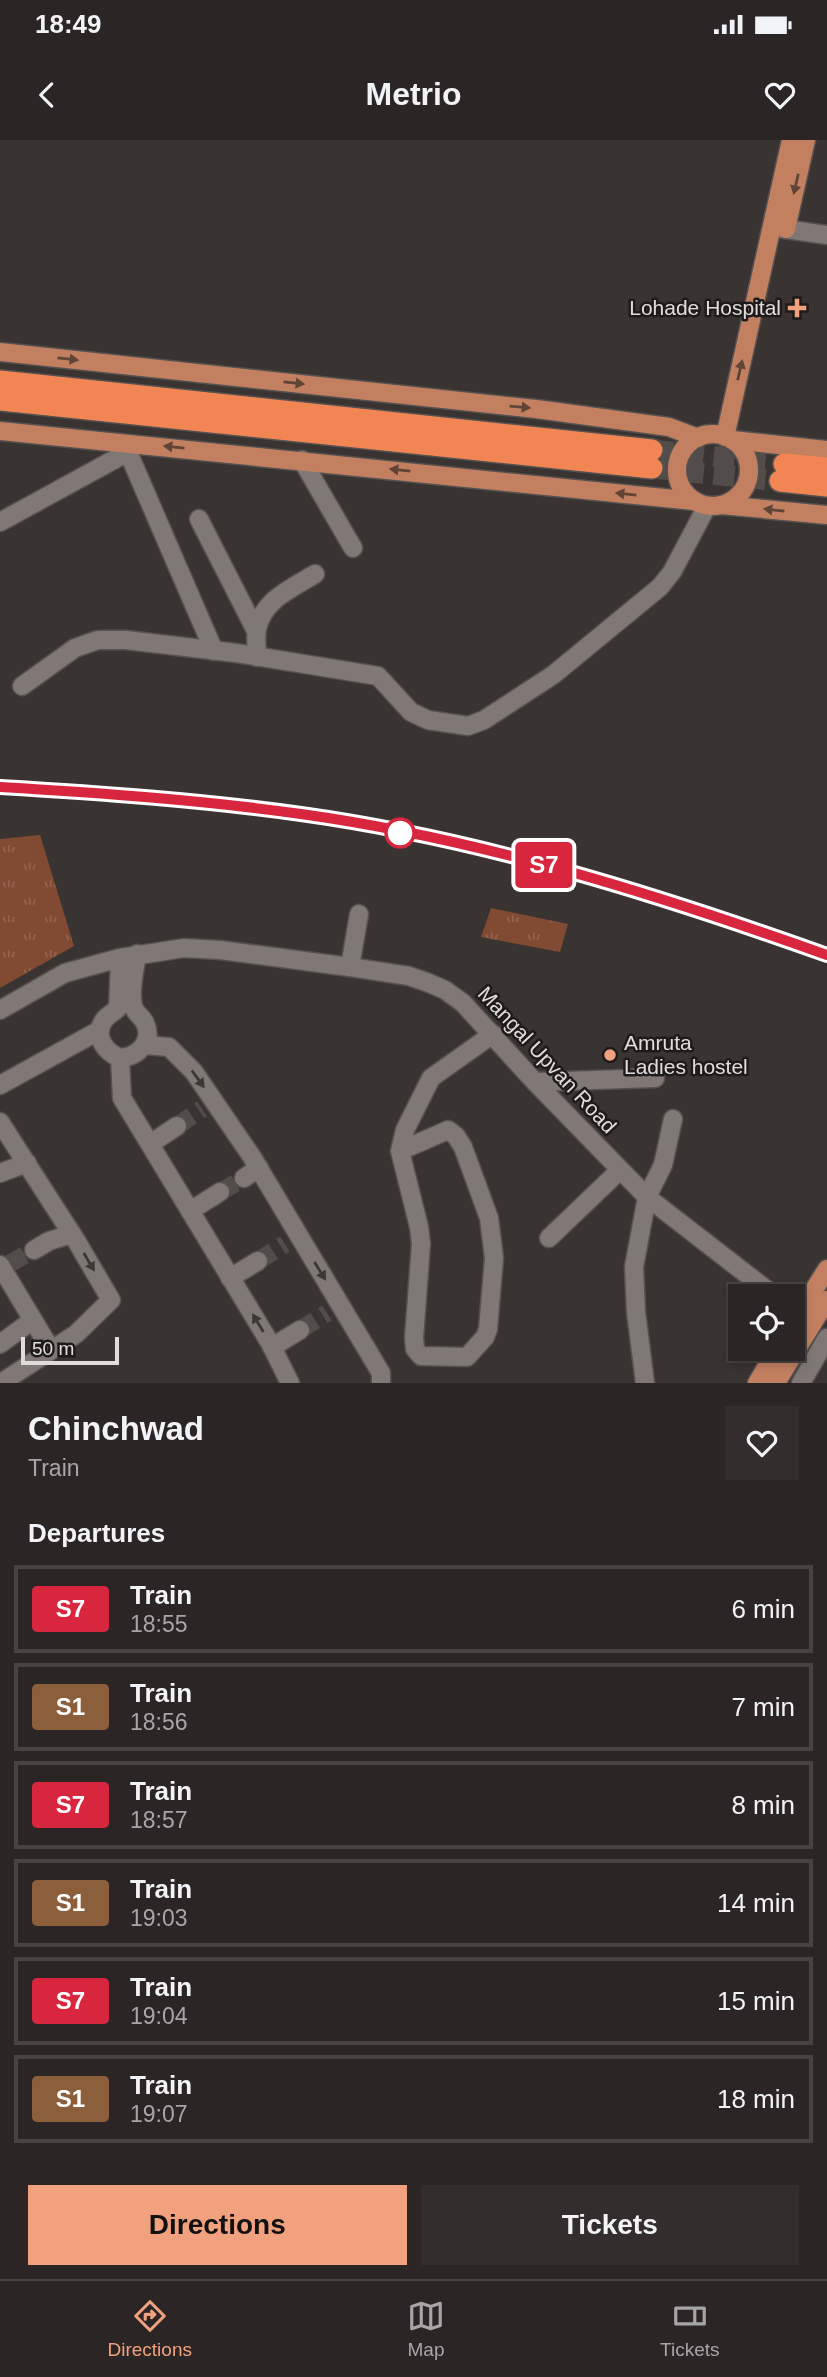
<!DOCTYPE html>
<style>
:root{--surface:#2b2625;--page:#332e2d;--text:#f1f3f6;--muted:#a6a5a7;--line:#474342;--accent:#f1a17d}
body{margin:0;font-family:Arial,sans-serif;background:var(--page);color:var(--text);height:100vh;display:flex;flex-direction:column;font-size:26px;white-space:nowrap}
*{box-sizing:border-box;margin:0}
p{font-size:23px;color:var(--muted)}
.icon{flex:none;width:38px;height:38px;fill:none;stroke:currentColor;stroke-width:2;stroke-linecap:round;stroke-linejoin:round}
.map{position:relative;height:1243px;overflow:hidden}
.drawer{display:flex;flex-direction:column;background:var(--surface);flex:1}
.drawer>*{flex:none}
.badge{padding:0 14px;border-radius:5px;font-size:24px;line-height:46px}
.buttons{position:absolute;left:728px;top:1144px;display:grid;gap:14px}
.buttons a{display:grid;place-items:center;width:77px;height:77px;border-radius:0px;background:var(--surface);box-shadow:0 4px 10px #0003,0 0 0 2px var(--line);font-size:35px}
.scale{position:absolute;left:21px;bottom:18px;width:98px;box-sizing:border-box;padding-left:7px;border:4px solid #e0dcdb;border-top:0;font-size:19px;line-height:24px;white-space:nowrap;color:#e0dcdb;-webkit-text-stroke:5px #1e1c1a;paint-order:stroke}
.map>.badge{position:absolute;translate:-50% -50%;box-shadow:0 0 0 4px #fff}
h2{padding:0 28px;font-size:26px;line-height:63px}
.round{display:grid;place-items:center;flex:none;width:74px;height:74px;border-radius:0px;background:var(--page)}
.summary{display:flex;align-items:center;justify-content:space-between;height:119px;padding:0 28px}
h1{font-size:33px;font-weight:700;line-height:52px}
.primary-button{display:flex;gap:14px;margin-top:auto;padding:14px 28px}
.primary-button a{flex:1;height:80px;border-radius:0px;background:var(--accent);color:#111;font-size:28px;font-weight:700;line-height:80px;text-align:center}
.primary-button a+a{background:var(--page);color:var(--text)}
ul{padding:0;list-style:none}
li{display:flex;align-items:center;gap:21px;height:88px;margin:0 14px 10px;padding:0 14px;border:4px solid var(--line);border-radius:0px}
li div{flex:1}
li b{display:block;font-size:26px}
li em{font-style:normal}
li .badge{min-width:77px;font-weight:700;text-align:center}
.status{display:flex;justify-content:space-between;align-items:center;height:49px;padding:0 35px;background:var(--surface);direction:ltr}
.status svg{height:19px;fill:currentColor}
header{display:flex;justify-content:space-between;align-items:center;height:91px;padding:0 28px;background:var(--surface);font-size:32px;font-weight:700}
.tab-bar{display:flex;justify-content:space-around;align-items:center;height:98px;border-top:2px solid var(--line);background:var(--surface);font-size:19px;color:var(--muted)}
.tab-bar a{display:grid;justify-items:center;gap:4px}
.tab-bar .current{color:var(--accent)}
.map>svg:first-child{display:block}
.park{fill:url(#park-tufts)}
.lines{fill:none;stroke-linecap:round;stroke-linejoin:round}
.minor-tunnel{stroke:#524c4a;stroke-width:18;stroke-dasharray:18 9;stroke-linecap:butt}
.highway-tunnel{stroke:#524c4a;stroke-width:21;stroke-dasharray:21 10;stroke-linecap:butt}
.minor-casing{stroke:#56514f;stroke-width:21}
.major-casing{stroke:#56514f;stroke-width:21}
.highway-casing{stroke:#56514f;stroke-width:24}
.minor{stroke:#7f7875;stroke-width:18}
.major{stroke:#c38061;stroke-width:18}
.highway{stroke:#f18654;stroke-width:21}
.rail-casing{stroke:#898483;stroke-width:7}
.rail{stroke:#1e1c1a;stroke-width:4.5;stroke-dasharray:13;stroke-linecap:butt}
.oneway{fill:#604436}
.oneway2{fill:#3b3835}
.line-casing{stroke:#fff;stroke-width:16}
.line{stroke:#d7263d;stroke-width:10}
.poi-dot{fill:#f1a17d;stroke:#1e1c1a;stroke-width:2.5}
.stop-dot{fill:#fff;stroke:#d7263d;stroke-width:3.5}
.labels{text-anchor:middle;stroke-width:5;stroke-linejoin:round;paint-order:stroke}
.poi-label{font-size:21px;fill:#e0dcdb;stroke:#1e1c1a;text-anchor:end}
.street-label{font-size:21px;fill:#e0dcdb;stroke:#1e1c1a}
</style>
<div class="status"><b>18:49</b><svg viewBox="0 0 49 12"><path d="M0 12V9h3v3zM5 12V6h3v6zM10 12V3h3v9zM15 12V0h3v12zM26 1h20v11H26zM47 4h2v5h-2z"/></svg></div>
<header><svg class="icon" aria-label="back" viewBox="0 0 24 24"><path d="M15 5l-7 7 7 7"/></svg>Metrio<svg class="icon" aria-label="heart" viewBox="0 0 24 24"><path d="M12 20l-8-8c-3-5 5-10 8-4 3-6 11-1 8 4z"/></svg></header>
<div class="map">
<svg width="827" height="1243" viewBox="0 0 827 1243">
<defs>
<pattern id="park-tufts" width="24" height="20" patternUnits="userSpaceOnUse" patternTransform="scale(1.75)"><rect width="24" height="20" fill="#814a32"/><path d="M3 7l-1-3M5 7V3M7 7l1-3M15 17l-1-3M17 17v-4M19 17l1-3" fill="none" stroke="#93644f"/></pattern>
</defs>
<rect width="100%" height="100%" fill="#393331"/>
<g class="park">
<path d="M40,695L74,806L0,848V699Z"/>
<path d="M491,768L568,784L560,812L481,797Z"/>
</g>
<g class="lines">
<g class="minor-tunnel">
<path d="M177,986L202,969"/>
<path d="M220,1052L244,1038"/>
<path d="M258,1121L285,1104"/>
<path d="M9,1124L34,1110"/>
<path d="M300,1190L327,1173"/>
</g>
<g class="highway-tunnel">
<path d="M652,310L784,324"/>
<path d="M652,328L780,341"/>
</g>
<g class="minor-casing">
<g id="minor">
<path d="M772,87L827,95"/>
<path d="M128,312L214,511"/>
<path d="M302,320L353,408"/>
<path d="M199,379L256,491"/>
<path d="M0,382L128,312L133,305"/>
<path d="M257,517C257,508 255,498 257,489C263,460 292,448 315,434"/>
<path d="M22,546L75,508L98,500H126L236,513L378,536L411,572L428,580L468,586L484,580L553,535L660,447L672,432L707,366"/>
<path d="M120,818L118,868C114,872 107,876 104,880C93,896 105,912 120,918C137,917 154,902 145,883C142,876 134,873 133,865C129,850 135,830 137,814"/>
<path d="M350,827L359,774"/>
<path d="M0,870L65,833L120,818L184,808L220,810L350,827L409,836L429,843L445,850L463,863L535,942L647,1057L776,1157"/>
<path d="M145,905L169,907L194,932L252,1017L381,1233V1243"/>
<path d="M120,918L122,958L270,1203L290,1243"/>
<path d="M535,942L655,938"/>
<path d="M0,945L100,890"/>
<path d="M0,982L77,1102L111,1160L76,1194L1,1243"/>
<path d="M150,1004L177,986"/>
<path d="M400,1011L448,990L456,996L463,1007L489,1078L494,1118L488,1189L485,1197L467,1217L421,1216L415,1209L414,1198L421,1104L419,1087L400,1011L405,990L431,938L493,894"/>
<path d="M0,1033L27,1023"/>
<path d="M244,1038L259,1028"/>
<path d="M190,1071L220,1052"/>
<path d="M549,1098L620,1030"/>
<path d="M34,1110L49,1101L72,1094"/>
<path d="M0,1125L33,1180L0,1204"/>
<path d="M230,1138L258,1121"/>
<path d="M33,1180L51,1210"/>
<path d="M272,1207L300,1190"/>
<path d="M645,1243L636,1172L634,1127L647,1057L663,1025L673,979"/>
<path d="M801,1243L827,1198"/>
</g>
</g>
<g class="major-casing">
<g id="major">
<path d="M786,89L806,0"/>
<path d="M0,212L536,269L669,287L698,298"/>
<path d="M0,291L694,361"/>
<circle cx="713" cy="330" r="36"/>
<path d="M725,297L791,0"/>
<path d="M732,300L827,310"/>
<path d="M721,365L827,375"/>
<path d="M793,1183L827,1129"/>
<path d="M757,1243L777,1209"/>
<path d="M776,1243L827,1160"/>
</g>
</g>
<g class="highway-casing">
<g id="highway">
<path d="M0,241L652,310"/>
<path d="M0,260L652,328"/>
<path d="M784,324L827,328"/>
<path d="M780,341L827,346"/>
</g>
</g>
<use href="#minor" class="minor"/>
<use href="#major" class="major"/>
<use href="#highway" class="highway"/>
<g class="rail-casing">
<path id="rail" d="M0,647C101,653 201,660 301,674C480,699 657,754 827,815"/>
</g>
<use href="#rail" class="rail"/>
</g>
<defs><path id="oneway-solid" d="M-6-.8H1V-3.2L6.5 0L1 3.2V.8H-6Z" transform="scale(1.75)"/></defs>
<g class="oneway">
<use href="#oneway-solid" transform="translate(796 44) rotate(103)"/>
<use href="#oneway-solid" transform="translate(68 219) rotate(6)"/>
<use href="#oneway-solid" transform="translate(740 230) rotate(-77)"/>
<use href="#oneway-solid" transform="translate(294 243) rotate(6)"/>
<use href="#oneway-solid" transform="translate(520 267) rotate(5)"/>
<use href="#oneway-solid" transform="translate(174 307) rotate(-174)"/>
<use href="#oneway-solid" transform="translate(400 330) rotate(-174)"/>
<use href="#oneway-solid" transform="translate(626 354) rotate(-174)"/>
<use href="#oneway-solid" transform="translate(774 370) rotate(-174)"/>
</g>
<g class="oneway2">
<use href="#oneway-solid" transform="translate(198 939) rotate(54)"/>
<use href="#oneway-solid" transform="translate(89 1122) rotate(60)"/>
<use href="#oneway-solid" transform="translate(320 1131) rotate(58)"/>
<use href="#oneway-solid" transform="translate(258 1183) rotate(-121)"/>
</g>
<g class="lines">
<g class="line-casing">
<path id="line" d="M0,647C101,653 201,660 301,674C481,699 656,754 827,815"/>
</g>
<use href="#line" class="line"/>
</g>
<g class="poi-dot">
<path d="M793.5 157.5h7v7h7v7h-7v7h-7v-7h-7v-7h7z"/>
<circle cx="610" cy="915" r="7"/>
</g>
<circle class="stop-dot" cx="400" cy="693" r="14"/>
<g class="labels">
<g class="poi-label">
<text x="781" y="175">Lohade Hospital</text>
<text x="624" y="910" text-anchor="start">Amruta<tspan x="624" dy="24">Ladies hostel</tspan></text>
</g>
<g class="street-label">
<text transform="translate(547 920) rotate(47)" y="7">Mangal Upvan Road</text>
</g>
</g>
</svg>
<div class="buttons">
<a><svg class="icon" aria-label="locate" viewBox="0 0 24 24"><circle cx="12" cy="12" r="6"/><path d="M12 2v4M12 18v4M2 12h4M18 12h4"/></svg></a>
</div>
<div class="scale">50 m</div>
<b class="badge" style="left:544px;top:725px;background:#d7263d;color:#fff">S7</b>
</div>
<section class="drawer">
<div class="summary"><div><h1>Chinchwad</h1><p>Train</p></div><a class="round"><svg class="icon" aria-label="heart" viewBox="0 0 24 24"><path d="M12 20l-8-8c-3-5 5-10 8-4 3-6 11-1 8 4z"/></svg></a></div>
<h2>Departures</h2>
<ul>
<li><span class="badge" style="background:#d7263d;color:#fff">S7</span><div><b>Train</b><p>18:55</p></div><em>6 min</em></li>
<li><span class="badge" style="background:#8b5e3c;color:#fff">S1</span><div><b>Train</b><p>18:56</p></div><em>7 min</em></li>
<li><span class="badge" style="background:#d7263d;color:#fff">S7</span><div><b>Train</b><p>18:57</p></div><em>8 min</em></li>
<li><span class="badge" style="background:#8b5e3c;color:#fff">S1</span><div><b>Train</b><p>19:03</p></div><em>14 min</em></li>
<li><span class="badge" style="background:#d7263d;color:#fff">S7</span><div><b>Train</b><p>19:04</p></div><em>15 min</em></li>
<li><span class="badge" style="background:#8b5e3c;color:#fff">S1</span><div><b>Train</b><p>19:07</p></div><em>18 min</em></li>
</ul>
<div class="primary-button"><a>Directions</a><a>Tickets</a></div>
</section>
<nav class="tab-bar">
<a class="current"><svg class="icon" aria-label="directions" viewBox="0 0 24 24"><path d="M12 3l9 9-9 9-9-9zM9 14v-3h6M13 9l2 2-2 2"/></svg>Directions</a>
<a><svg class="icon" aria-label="map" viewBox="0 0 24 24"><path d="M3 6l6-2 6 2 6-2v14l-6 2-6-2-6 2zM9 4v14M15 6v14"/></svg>Map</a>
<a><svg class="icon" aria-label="tickets" viewBox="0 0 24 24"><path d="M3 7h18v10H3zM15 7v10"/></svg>Tickets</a>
</nav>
